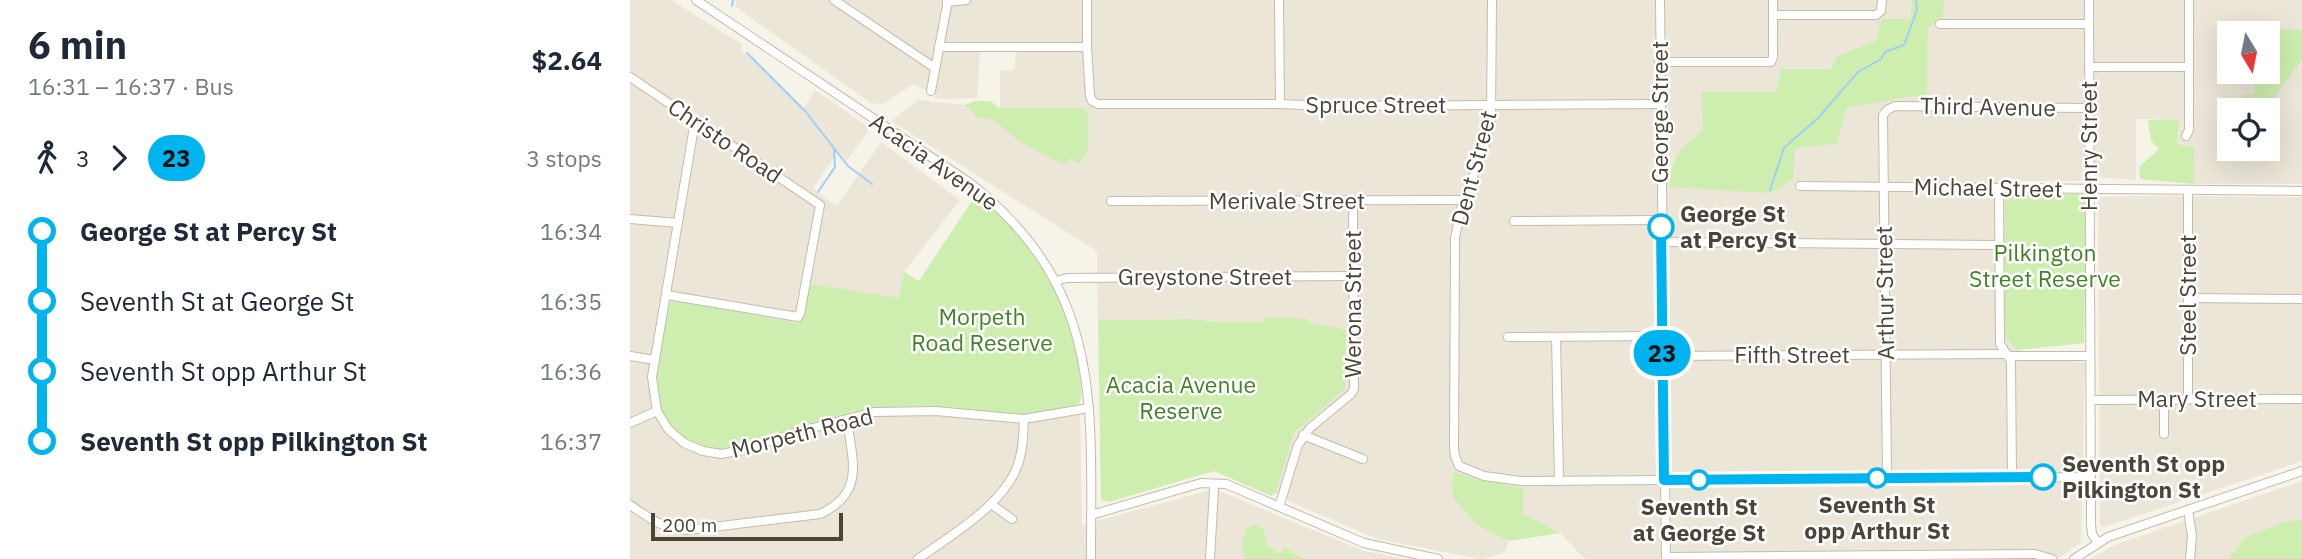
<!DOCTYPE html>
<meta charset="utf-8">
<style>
:root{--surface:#fff;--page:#f6f6f7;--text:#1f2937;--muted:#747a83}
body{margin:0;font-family:"IBM Plex Sans",sans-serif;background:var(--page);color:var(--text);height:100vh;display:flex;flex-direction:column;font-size:26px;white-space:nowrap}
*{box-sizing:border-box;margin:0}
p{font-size:23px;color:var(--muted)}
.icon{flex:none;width:38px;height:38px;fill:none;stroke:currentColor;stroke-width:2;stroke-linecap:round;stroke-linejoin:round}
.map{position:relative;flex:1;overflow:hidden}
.drawer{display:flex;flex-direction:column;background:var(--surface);width:630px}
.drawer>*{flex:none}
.badge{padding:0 14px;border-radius:23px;font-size:24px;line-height:46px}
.needle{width:46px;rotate:170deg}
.controls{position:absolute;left:1587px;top:21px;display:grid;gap:14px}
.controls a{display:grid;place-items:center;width:63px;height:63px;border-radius:0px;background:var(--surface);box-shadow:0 7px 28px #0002;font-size:35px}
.scale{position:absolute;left:21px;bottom:18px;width:192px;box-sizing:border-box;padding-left:7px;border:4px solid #4b4437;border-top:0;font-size:19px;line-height:24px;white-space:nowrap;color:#4b4437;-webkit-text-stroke:5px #fff;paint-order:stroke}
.map>.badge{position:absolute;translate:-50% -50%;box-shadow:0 0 0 4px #fff}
.legs{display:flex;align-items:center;gap:10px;height:77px;padding:0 28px;font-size:23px}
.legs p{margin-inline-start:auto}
.headline{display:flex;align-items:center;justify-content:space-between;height:119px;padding:0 28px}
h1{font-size:38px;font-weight:800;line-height:52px}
ul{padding:0 28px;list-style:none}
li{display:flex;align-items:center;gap:24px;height:70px;font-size:26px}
li i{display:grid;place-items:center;width:10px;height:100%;margin:0 9px;background:currentColor}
li i::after{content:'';width:18px;height:18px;margin:-9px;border:5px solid;border-radius:50%;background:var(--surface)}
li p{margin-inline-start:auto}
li:first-child i{background:linear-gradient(#0000 50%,currentColor 0)}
li:last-child i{background:linear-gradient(currentColor 50%,#0000 0)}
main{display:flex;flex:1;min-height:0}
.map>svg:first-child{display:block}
.residential{fill:#ebe6d7;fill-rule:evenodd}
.green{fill:#cdeeaf}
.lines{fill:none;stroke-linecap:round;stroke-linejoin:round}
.stream{stroke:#a1cef8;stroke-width:2}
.minor-casing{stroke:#c3bcab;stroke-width:10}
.minor{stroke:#fff;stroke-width:8}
.line-1-casing{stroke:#fff;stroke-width:16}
.line-1{stroke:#00b5ef;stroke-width:10}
.stop-1-dot{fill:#fff;stroke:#00b5ef;stroke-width:3.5}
.labels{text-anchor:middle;stroke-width:5;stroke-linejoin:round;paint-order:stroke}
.street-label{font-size:23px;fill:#4b4437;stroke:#fff}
.stop-label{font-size:23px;font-weight:bold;fill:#4b4437;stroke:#fff;text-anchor:start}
.park-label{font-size:23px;fill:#418423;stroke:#fff}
</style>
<main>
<section class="drawer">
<div class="headline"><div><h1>6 min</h1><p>16:31 – 16:37 · Bus</p></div><b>$2.64</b></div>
<div class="legs"><svg class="icon" aria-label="walk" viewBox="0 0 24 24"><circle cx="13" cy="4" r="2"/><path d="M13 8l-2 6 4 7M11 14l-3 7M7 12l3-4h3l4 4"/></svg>3<svg class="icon" aria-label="forward" viewBox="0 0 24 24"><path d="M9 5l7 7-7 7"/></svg><b class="badge" style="background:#00b5ef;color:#111">23</b><p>3 stops</p></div>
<ul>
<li><i style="color:#00b5ef"></i><b>George St at Percy St</b><p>16:34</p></li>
<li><i style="color:#00b5ef"></i><span>Seventh St at George St</span><p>16:35</p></li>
<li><i style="color:#00b5ef"></i><span>Seventh St opp Arthur St</span><p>16:36</p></li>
<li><i style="color:#00b5ef"></i><b>Seventh St opp Pilkington St</b><p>16:37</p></li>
</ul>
</section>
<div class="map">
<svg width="1672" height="559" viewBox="0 0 1672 559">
<rect width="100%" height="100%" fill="#f6f3e9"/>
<g class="residential">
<path d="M0,0H41L113,45L110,49L174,108L185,90L240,128L217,161L208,151L183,188L206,207L251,142L330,200L274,272L269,299L179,284L173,319L168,323L44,301L77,448L97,449L226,411L248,407L308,406L351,411L445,406L450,402L452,525L584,489L734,551L775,559H0Z"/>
<path d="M106,0H1282V19L1246,41L1208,56L1201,69H1151L1147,92L1073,130L1048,153L1040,166V187L1165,148L1207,144L1215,108L1284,96H1297L1298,27L1313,16L1314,0H1672V184H1564V148L1547,145L1549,120L1506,119V180L1468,177L1448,181H1375V337L1387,350L1455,363L1451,543L1427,559H955L930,533L893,514L845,479L824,471L847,525L878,541L875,553L851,559L748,539L663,503L646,493L664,433L715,389L716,330L561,319L468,320L467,251L261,121L288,100L335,105L348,118L361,119L392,143L434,164L440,157L448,164L451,108H370V71L384,70L386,51H350L347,98L305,99V95L283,84L253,104L241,103L106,7ZM1600,33H1638V72H1600ZM1600,110H1638V149H1600Z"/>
<path d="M1511,196L1672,197V461L1474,527L1470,525L1468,201L1472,197Z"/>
<path d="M1672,481V527L1620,559H1461L1482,546Z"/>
</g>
<g class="green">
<path d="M1282,0H1314L1313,16L1298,28L1297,96H1284L1216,108L1207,144L1165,148L1163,179L1141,193L1040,187C1040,154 1050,151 1073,130L1072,92H1146L1151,69H1201L1207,56L1246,41L1252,19H1281Z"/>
<path d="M1651,29L1672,30V60L1646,95L1643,126H1638V110L1611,109L1612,95L1624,94L1626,72H1638V38L1649,37Z"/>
<path d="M345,101H360L370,108H451L456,110L458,116V152L448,164L440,158L434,165L392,143L361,119L348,118L335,105Z"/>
<path d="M1518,120H1549L1547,144L1564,148V184L1510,179L1509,167L1529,149L1521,141Z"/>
<path d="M1375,194H1457L1454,343L1387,350L1375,337Z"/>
<path d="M346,195C399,235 443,303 449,370C450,380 453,392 450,402C417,424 345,408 307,406C280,405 252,407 226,411L106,448L87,449L68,446L49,436L32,416L25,377L37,309L41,302L48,301L168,323L173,319L179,284L269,298L274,272L289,281Z"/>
<path d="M634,317L677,319L678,322L716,330L715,389L664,433L646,493L641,496L584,471L479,502L471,500L468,320L561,319L591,322H634Z"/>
<path d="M824,471L845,479L893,488V514L930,533L878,541L847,525L824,499L821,485Z"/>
<path d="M1672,520V559H1598L1616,537L1654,522Z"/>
<path d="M625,525L634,530L637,546L650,554L655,548L674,559H615L612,545L616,528Z"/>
</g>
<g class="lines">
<g class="stream">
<path d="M102,6L103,0"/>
<path d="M117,53L175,111L218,166L242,184"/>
<path d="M1140,190L1154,148L1188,118L1228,72L1251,59L1255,52L1274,45L1287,10L1286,0"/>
<path d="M188,192L205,167L204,149"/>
</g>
<g class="minor-casing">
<g id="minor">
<path d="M66,0L340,183C474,289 461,405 461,559"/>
<path d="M204,0L305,68"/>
<path d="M457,0V47L460,96L462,101L468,104H650L700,106L1030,104"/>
<path d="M649,0L650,104"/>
<path d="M862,0L861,119L854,149L833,200L825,238L824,448L825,456L829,466L854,476L891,481L1461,477"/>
<path d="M1030,0L1036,559"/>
<path d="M1459,0L1461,525L1462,534L1468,543"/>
<path d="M317,2L336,0"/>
<path d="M1143,15H1246L1251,11L1252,0"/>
<path d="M1310,24H1459"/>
<path d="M309,47H457"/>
<path d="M1029,62H1141L1143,57V0"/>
<path d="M1459,67H1559"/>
<path d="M0,77L190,205L170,314L168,317L37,295"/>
<path d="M301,91L318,0"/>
<path d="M65,121L22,377L27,411L38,429L54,443L73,451L91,454L112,450L171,431L244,412L306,411L394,419L459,408"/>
<path d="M1556,136L1559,130V0"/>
<path d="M1170,186L1672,191"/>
<path d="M1369,188L1370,344L1381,361L1382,477"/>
<path d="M1558,191V399"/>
<path d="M481,201L833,200"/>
<path d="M0,219L48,223"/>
<path d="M884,221L1031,220"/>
<path d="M1031,242L1368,245"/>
<path d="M426,281L437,278L724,276"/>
<path d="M1559,298L1672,299"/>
<path d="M878,337L1032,336"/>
<path d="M926,337L929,481"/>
<path d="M0,356L25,360"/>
<path d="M1033,356L1376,354"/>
<path d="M1378,356H1459"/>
<path d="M1461,400L1672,399"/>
<path d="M0,423L27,411"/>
<path d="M1534,434V399"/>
<path d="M673,435L733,459"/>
<path d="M1257,478L1253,115L1257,110L1265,106L1459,108"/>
<path d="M361,504L382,519"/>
<path d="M0,505C19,518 33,529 58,530L190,514C236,493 222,460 217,419"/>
<path d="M649,507L668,445L680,428L721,394L724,389L723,201"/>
<path d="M1558,510L1562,536L1560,559"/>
<path d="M461,515L571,483L596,484L734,543L808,559"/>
<path d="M1036,557L1405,554L1422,559"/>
<path d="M288,559C321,535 372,506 387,467C393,452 393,436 394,419"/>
<path d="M580,559L584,489"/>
<path d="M1444,559L1478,537L1672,471"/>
</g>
</g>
<use href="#minor" class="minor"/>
</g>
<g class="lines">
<g class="line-1-casing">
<path id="line-1" d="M1031,227L1034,480L1413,477"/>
</g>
<use href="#line-1" class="line-1"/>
</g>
<g class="stop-1-dot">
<circle cx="1031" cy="227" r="12"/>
<circle cx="1413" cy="477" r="12"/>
<circle cx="1247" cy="478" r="9"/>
<circle cx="1069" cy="480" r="9"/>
</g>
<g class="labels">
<g class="street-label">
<text x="746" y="113">Spruce Street</text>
<text transform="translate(1358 107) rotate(1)" y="8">Third Avenue</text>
<text transform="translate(1030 112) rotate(-90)" y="8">George Street</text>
<text transform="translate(95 141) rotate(34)" y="8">Christo Road</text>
<text transform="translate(1459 146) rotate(-90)" y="8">Henry Street</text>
<text transform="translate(304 162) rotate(35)" y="8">Acacia Avenue</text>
<text transform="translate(844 168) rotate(-75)" y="8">Dent Street</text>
<text transform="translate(1358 188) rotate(1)" y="8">Michael Street</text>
<text x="657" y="209">Merivale Street</text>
<text x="575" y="285">Greystone Street</text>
<text transform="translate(1255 293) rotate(-91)" y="8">Arthur Street</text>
<text transform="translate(1558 295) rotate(-90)" y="8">Steel Street</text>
<text transform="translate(723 304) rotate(-90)" y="8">Werona Street</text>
<text x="1162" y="363">Fifth Street</text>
<text x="1567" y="407">Mary Street</text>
<text transform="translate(172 433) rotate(-14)" y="8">Morpeth Road</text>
</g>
<g class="stop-label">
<text x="1050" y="222">George St<tspan x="1050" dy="26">at Percy St</tspan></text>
<text x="1432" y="472">Seventh St opp<tspan x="1432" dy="26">Pilkington St</tspan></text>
<text x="1247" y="513" text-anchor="middle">Seventh St<tspan x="1247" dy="26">opp Arthur St</tspan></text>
<text x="1069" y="515" text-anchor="middle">Seventh St<tspan x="1069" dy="26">at George St</tspan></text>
</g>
<g class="park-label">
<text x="1415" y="261">Pilkington<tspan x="1415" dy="26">Street Reserve</tspan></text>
<text x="352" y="325">Morpeth<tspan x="352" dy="26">Road Reserve</tspan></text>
<text x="551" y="393">Acacia Avenue<tspan x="551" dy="26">Reserve</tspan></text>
</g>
</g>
</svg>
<div class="controls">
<a><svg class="needle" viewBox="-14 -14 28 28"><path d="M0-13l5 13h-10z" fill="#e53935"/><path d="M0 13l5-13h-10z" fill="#747a83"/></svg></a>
<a><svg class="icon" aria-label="locate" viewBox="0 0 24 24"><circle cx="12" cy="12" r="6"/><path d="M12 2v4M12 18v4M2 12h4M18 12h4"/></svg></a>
</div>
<div class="scale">200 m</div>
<b class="badge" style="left:1032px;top:353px;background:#00b5ef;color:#111">23</b>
</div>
</main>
